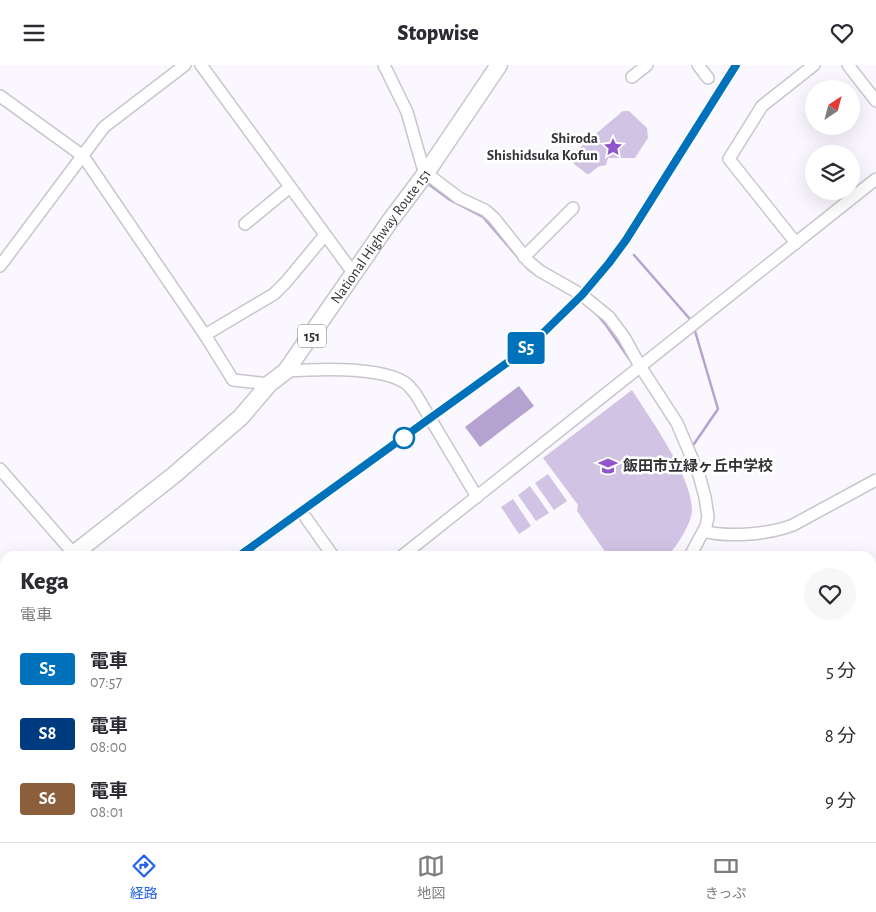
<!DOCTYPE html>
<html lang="ja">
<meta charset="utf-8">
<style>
:root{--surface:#fff;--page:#f7f7f7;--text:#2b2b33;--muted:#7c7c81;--line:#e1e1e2;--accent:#2563eb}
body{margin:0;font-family:"Alegreya Sans","Noto Sans JP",sans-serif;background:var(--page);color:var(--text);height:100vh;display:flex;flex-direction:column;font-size:19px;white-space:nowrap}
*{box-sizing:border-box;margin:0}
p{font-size:16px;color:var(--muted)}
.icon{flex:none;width:28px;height:28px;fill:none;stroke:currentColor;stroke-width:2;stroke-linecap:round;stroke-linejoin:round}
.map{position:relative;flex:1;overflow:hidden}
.panel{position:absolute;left:0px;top:486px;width:876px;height:291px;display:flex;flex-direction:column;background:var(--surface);border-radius:15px 15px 0 0;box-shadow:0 5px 20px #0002}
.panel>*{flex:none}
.badge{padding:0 10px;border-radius:4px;font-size:18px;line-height:32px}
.needle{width:32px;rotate:36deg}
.buttons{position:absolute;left:805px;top:15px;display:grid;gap:10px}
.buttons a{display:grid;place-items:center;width:55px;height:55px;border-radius:50%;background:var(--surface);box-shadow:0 5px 20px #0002;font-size:25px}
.map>.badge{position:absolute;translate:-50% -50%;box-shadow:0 0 0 2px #fff}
.round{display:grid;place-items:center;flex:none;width:52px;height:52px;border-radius:26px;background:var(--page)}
.head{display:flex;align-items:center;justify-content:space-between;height:85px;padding:0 20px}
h1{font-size:24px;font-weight:800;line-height:38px}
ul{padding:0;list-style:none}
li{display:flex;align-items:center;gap:15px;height:65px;padding:0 20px}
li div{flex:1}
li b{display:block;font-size:19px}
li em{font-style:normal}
li .badge{min-width:55px;font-weight:700;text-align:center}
header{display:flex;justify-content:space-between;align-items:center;height:65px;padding:0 20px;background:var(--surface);font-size:22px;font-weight:800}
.tabs{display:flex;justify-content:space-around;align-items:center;height:70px;border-top:1px solid var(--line);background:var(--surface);font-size:14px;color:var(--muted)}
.tabs a{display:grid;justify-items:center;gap:2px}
.tabs .selected{color:var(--accent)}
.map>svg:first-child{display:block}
.green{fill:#d1c3e4}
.water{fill:#b6a2d1}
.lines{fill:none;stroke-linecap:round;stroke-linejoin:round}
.stream{stroke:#b6a2d1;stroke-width:2.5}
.minor-casing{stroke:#c9c5cf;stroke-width:14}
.highway-casing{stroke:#c9c5cf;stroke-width:19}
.minor{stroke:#fff;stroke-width:11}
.highway{stroke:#fff;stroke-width:16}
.rail-casing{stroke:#69676b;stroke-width:4.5}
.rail{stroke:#fff;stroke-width:2.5;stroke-dasharray:8;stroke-linecap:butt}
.line-casing{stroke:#fff;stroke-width:11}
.line{stroke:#0072bc;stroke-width:8}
.stop-dot{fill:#fff;stroke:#0072bc;stroke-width:2.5}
.labels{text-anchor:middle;stroke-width:5;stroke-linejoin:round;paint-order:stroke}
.shield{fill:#fff;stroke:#717072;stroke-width:1}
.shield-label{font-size:14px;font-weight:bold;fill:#343236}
.poi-label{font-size:15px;font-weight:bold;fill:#343236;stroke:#fff;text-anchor:end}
.street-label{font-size:15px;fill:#343236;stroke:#fff}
</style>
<header><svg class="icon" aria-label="menu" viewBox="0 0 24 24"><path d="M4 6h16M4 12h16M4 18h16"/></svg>Stopwise<svg class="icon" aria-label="heart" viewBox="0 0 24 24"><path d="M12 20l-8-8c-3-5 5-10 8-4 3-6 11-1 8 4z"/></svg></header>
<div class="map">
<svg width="876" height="777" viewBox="0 0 876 777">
<rect width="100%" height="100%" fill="#faf8fe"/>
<g class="green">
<path d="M623,46H629L647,63L648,73L635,93H608L606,100L598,102L589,109H587L574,99L569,92C587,76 605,61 623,46Z"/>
<path d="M632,325C651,355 691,410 692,444C692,459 677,480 668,491H608L577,446L578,440L543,393Z"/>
<path d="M548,409L567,436L554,445L535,418Z"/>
<path d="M530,421L549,448L536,456L518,430Z"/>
<path d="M513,434L531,461L519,469L501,442Z"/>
</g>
<path class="water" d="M519,321L534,341L480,382L465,362Z"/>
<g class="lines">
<g class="stream">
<path d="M427,118L450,135L483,152L529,205L537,210"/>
<path d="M634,190L689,253"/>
<path d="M594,246L606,260L632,298"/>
<path d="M694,379L718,344L695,266"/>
<path d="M580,777L583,772"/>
</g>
<g class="minor-casing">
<g id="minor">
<path d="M201,0L354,209"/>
<path d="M384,0L407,47L423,103L426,108L459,133L485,145L494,153L529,197L540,206L582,230L609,252L624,272L640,301L677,358L699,410L705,432L708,452L706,461L690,491"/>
<path d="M698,0L708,13"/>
<path d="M848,0L876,36"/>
<path d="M632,12L647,0"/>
<path d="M0,31L83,91L205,270L233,315L269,319"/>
<path d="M245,159L290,122"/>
<path d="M796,178L729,94L762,41L814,0"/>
<path d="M524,192L573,143"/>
<path d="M0,201L104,62L185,0"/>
<path d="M205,270L274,229L286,217L325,170"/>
<path d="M286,306C316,304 378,301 404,317C408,319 411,324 415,328L477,432"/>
<path d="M0,404L74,489"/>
<path d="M306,453L333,491"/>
<path d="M704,466C728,473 770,469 793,460L876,415"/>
<path d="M402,491L876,114"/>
<path d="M871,545L872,544"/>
<path d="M0,674L5,680"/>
<path d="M871,704L876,699"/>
<path d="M0,716L5,711"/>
<path d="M66,772L69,777"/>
<path d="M262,772L264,777"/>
<path d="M606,772L610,777"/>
<path d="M762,772L766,777"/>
<path d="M81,777L86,772"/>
<path d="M236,777L245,772"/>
<path d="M467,777L470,772"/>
<path d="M795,777L799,772"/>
</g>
</g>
<g class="highway-casing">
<g id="highway">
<path id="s1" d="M71,491L174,410L241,352L269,319L286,306L390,156L426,108L499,0"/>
<path d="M0,554L5,550"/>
</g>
</g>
<use href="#minor" class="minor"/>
<use href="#highway" class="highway"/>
<g class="rail-casing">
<g id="rail">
<path d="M239,491L515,292L541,270L582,230L609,198L626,175L736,0"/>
<path d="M0,664L5,660"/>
</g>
</g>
<use href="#rail" class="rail"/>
</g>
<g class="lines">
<g class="line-casing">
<path id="line" d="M239,491L515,292L541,270L582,230L609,198L626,175L736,0"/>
</g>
<use href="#line" class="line"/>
</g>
<defs>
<g id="sight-bare" transform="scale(1.5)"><path d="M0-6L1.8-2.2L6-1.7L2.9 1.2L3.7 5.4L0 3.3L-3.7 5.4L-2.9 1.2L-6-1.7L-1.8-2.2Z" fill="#9156cd" stroke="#fff" stroke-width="2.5" paint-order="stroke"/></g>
<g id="school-bare" transform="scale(1.5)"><path d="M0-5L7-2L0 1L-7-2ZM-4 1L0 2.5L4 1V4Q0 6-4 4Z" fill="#9156cd" stroke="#fff" stroke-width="2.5" paint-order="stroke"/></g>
</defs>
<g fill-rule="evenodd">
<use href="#sight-bare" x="613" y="82"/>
<use href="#school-bare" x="608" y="401"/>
</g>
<circle class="stop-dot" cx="404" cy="373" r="10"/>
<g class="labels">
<rect class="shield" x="298" y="259.5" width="28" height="23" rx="4"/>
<g class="shield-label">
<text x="312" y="276">151</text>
</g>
<g class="poi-label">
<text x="598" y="78">Shiroda<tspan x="598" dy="17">Shishidsuka Kofun</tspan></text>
<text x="623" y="406" text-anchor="start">飯田市立緑ヶ丘中学校</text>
</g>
<g class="street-label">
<text dy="5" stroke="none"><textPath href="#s1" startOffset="449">National Highway Route 151</textPath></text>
</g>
</g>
</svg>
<div class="buttons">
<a><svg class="needle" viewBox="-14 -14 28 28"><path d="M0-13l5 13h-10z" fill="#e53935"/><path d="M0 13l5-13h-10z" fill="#7c7c81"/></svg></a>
<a><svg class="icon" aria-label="layers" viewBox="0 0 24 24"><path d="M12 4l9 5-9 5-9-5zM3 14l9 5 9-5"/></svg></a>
</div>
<b class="badge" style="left:526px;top:283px;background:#0072bc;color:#fff">S5</b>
<section class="panel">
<div class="head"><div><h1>Kega</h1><p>電車</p></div><a class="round"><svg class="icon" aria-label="heart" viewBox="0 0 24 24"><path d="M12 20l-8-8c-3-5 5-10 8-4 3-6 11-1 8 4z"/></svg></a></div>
<ul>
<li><span class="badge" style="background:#0072bc;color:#fff">S5</span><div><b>電車</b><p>07:57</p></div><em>5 分</em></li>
<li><span class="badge" style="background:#003b80;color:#fff">S8</span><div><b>電車</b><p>08:00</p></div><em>8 分</em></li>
<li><span class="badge" style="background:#8b5e3c;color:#fff">S6</span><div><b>電車</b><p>08:01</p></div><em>9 分</em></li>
</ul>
</section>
</div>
<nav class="tabs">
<a class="selected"><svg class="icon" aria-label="directions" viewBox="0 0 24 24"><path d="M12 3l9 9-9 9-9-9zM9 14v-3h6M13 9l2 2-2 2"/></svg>経路</a>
<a><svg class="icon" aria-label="map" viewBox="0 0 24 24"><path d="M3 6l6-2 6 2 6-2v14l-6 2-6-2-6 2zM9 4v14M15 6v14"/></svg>地図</a>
<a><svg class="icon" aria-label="tickets" viewBox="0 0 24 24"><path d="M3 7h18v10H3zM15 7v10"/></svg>きっぷ</a>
</nav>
